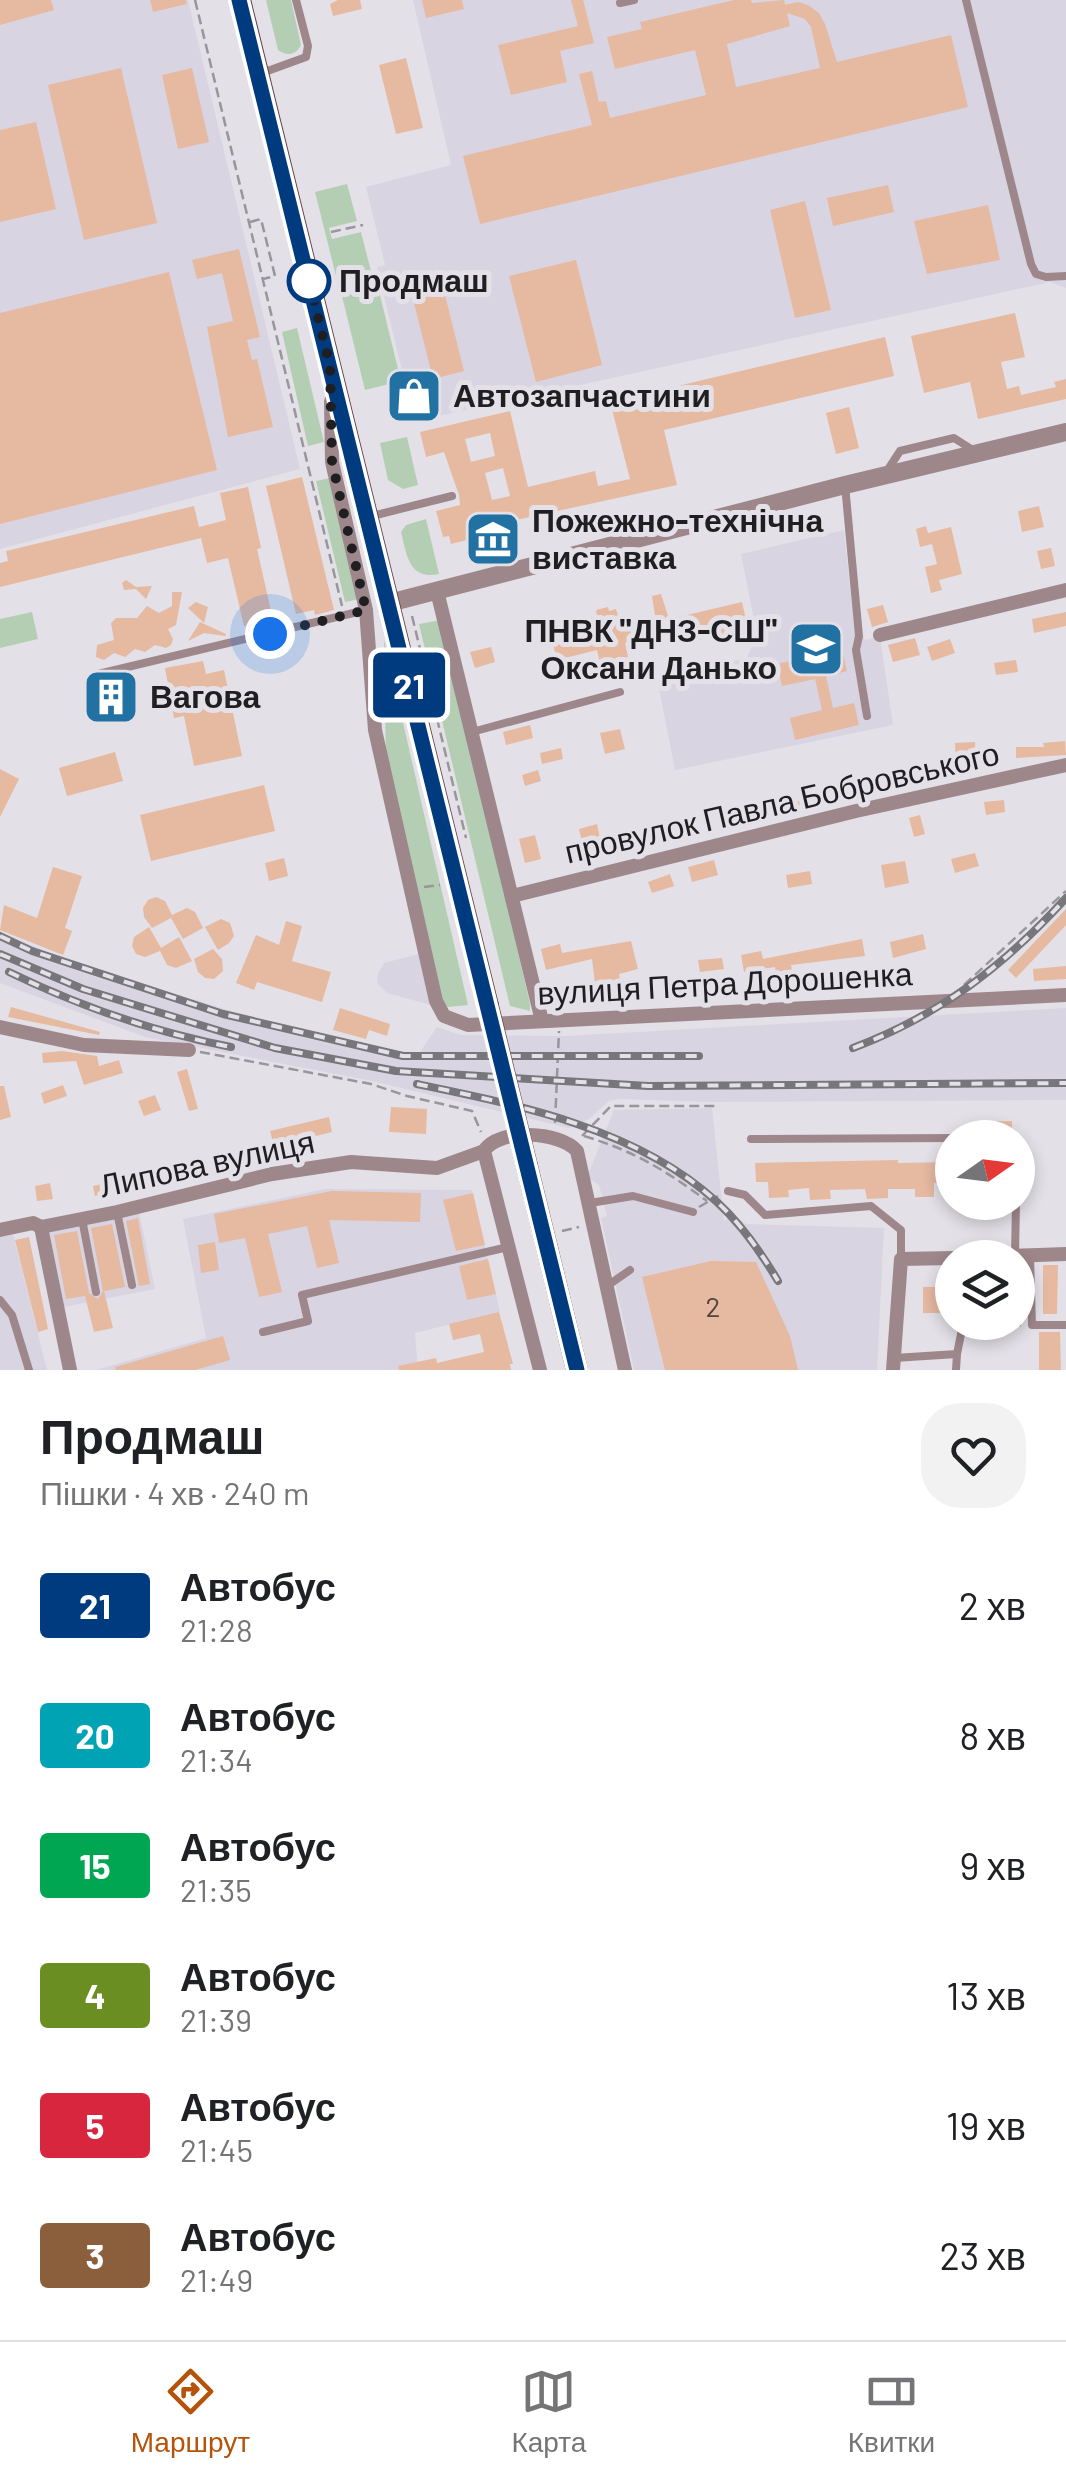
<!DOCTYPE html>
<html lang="uk">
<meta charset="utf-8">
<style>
:root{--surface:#fff;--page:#f2f2f2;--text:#202124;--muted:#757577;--line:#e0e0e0;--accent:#b45309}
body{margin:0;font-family:Barlow,sans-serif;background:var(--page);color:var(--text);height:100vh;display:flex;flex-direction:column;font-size:38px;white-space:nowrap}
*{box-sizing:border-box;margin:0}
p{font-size:32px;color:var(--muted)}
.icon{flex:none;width:55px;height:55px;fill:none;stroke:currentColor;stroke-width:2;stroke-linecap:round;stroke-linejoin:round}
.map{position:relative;height:1370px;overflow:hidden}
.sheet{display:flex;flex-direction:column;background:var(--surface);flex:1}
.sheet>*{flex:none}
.badge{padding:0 20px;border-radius:8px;font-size:35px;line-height:65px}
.needle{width:65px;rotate:76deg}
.tools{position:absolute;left:935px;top:1120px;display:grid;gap:20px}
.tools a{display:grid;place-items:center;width:100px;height:100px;border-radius:50%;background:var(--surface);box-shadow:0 5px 15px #0003;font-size:50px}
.you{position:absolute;width:50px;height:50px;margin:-25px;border:8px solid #fff;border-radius:50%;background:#1a73e8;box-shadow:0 0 0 15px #1a73e833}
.map>.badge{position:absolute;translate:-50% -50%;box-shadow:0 0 0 5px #fff}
.round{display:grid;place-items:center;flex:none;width:105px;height:105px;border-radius:40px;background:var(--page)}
.headline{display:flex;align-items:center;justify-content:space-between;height:170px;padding:0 40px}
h1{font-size:48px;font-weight:600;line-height:75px}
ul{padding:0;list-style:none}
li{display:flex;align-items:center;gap:30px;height:130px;padding:0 40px}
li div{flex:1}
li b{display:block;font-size:38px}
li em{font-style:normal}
li .badge{min-width:110px;font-weight:700;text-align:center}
.tab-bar{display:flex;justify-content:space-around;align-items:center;height:140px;border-top:2px solid var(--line);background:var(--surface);font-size:28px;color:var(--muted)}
.tab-bar a{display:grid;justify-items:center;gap:5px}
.tab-bar .active{color:var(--accent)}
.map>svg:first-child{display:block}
.built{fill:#d9d4e1}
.green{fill:#b4ceb4}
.building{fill:#e6b9a1;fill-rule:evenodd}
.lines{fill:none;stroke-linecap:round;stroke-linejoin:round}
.path{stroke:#97969b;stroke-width:2.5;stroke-dasharray:10 5;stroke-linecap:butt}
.service{stroke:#9e878b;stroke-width:8}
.minor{stroke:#9e878b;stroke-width:14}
.tertiary{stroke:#9e878b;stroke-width:18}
.primary{stroke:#633e46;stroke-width:22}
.rail-casing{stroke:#77767a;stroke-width:8}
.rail{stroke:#e3e1e7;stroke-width:4;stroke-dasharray:11;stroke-linecap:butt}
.primary-bridge{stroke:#633e46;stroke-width:22}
.line-casing{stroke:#fff;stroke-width:22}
.line{stroke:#003b80;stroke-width:15}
.walk{stroke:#1f1e21;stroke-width:10;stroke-dasharray:0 18}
.stop-dot{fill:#fff;stroke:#003b80;stroke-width:5}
.labels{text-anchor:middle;stroke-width:10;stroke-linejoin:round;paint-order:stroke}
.number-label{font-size:28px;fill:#514541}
.stop-label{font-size:32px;font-weight:bold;fill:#1f1e21;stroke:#e3e1e7;text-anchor:start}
.poi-label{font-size:32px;font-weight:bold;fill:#1f1e21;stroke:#e3e1e7;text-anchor:start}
.street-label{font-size:32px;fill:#1f1e21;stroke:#e3e1e7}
</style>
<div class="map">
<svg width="1066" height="1370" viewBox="0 0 1066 1370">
<rect width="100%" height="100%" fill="#e3e1e7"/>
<g class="built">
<path d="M0,0H188L300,469L0,549Z"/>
<path d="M413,0H1066V288L1050,282L434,417L431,402L422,404L418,384L406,387L377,267L385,265L366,187L451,165Z"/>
<path d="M844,530L855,636L863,635L865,640L880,637L893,725L675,770L657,678L747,658L757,635L741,554Z"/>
<path d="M0,932L67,960L231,1011L402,1055H418L437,1027L461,1035L567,1036L1066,1008V1100L710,1102L619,1099L609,1101L589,1119L569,1128L372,1081L145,1037L0,983Z"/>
<path d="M418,954L431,1005L387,993L377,983L378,974L384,963Z"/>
<path d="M712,1108L724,1221L732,1214L746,1224L884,1228L877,1370H634L601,1218L607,1216L599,1185L587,1177L614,1110Z"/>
<path d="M325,1189L472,1190L500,1312L415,1333L418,1370H96L206,1338L183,1219Z"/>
<path d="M139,1212L155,1289L64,1307L49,1231Z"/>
<path d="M13,1234L47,1370H0V1237Z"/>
</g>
<g class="green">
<path d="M266,0H291L301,45C295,56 287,56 278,50Z"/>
<path d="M347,184L357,221L329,228L332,239L361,232L372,275L338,284L315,192Z"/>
<path d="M377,283L401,381L365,390L341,292Z"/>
<path d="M297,328L324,442L308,446L282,332Z"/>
<path d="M407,437L418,485L403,489L388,480L380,443Z"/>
<path d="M330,478L360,599L345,602L316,481Z"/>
<path d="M426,519L439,574C409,580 407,556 401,532L406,525Z"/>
<path d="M32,612L38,639L0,648V619Z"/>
<path d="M441,620L530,1004V1011L510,1006L419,624Z"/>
<path d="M384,640L468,1005L448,1007L443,1004L386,764Z"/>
</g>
<g class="building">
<path d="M0,0H51L54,10L0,25Z"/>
<path d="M150,0H186L187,4L153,12Z"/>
<path d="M338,0H360L362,9L333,16L330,4Z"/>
<path d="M422,0H462L464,9L426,18Z"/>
<path d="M571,0H583L594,43L560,51L567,82L511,95L498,45L578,26Z"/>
<path d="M734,0H751L752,3L784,0L785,5L798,2L808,5L819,13L825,24L837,62L951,35L968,107L480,224L463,156L592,125L579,74L592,71L599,102L606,101L610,118L706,95L695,50L615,69L607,37L642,29L640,22ZM787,13L805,19L811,27L820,68L736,87L727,44L790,26Z"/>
<path d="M406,58L423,128L396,134L379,65Z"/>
<path d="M121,68L157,223L84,240L48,85Z"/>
<path d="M192,68L209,142L178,149L162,75Z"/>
<path d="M36,122L56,209L0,222V130Z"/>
<path d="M888,185L894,212L833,226L827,198Z"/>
<path d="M805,201L831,310L795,318L770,210Z"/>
<path d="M988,205L1000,260L927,274L914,221Z"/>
<path d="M239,249L260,337L247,340L252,360L257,359L273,427L228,437L207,327L233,321L222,273L197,279L192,260Z"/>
<path d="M576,260L602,365L536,382L509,276Z"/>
<path d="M169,272L217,470L0,524V313Z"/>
<path d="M444,291L464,371L433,379L413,299Z"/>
<path d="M1015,313L1025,357L1001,362L1007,389L1019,386L1021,395L1056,387L1054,382L1066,379V399L978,419L970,382L924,393L911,336Z"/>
<path d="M885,337L894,376L664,430L677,485L516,520L520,541L470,553L467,540L451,544L449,536L443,537L436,511L460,505L459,495L444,452L426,457L420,432L510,411L528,487L595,471L598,486L630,479L610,402ZM490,433L495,456L471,462L465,439ZM503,468L510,496L492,500L485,473Z"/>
<path d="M418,384L422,404L411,407L406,387Z"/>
<path d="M849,407L859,448L836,454L826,413Z"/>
<path d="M302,477L334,610L315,615L314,610L296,614L266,486Z"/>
<path d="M248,487L261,548L257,549L273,620L244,626L228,558L207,563L201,538L0,587V563L8,561L6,551L194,506L199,527L226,520L220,493Z"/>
<path d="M1039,506L1044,527L1022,532L1018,511Z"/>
<path d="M926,526L928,533L951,527L962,574L939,580L942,590L931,593L925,567L937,564L932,544L920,547L916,529Z"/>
<path d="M1051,548L1055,566L1041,569L1037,551Z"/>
<path d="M126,580L136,587L152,586L146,599L136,589L124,590L122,583Z"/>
<path d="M172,592H182L176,625L168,629L173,639L171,645L166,648L155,645L145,652L135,649L125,657L114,653L104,660L96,657L97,645L114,640L111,623L116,618H137L147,606L159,613L172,606Z"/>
<path d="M661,594L669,619L656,622L652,596Z"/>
<path d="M196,602L208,607L204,623L188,608Z"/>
<path d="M742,602L748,629L680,644L674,618Z"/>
<path d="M883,605L888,622L872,627L867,609Z"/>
<path d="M608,607L609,611L616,609L619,619L629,617L635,641L625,643L628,657L600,663L597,650L557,660L551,636L592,626L590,617L597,616L596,610Z"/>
<path d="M1066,612V626L1034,633L1032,619Z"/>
<path d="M200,622L226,634L225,636L204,633L188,641Z"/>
<path d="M915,638L920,655L893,662L888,645Z"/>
<path d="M950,639L955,653L932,661L927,647Z"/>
<path d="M491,647L495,662L475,668L470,652Z"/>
<path d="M842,649L847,671L826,676L833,708L854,703L859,725L795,740L790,718L822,710L815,679L782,686L777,664Z"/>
<path d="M1016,660L1018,672L996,675L994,663Z"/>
<path d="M203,661L206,674L224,670L242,756L194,766L184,716L174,718L165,668Z"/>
<path d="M124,677L131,710L97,717L90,685Z"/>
<path d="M530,725L533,738L506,745L503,732Z"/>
<path d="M620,729L625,749L605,754L600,733Z"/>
<path d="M1065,741L1066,755L1016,758V747H1044L1043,743Z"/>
<path d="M975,742L976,770L956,771L955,743Z"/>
<path d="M561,748L563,759L542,764L540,753Z"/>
<path d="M115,752L123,781L67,796L59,768Z"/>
<path d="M0,769L19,779L0,817Z"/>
<path d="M538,770L541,781L525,786L522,775Z"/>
<path d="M264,785L275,831L151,861L140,815Z"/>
<path d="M778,798L779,806L805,799L808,809L759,819L757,812L763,811L761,801Z"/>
<path d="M1004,800L1005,812L986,815L984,802Z"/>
<path d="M920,815L925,834L914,837L909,818Z"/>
<path d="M662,822L667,840L646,846L641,828Z"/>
<path d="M597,824L600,838L582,842L579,829Z"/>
<path d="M535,835L541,859L525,863L519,839Z"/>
<path d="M975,853L979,866L955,873L951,859Z"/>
<path d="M284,858L288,876L269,881L265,863Z"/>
<path d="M714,860L718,875L692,882L688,867Z"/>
<path d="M905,861L909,883L885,888L881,865Z"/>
<path d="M53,867L82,876L65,928L72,931L63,955L0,930L4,905L37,918Z"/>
<path d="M810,871L812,884L788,888L786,875Z"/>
<path d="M670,874L674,886L652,893L648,882Z"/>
<path d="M156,897L165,901L172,915L187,908L195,912L203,928L183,939L171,918L152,928L144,917L143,908L148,900Z"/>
<path d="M1066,909V925L1016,978L1008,970Z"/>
<path d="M221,919L230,923L234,936L229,943L218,950L205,927Z"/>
<path d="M286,921L302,926L292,961L331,972L322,1002L257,982L254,990L236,983L256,935L279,945Z"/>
<path d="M149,927L161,948L179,937L192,961L176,968L167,965L160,951L145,957L136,954L132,946L134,937Z"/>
<path d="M923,934L926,949L893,958L890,942Z"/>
<path d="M862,939L865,956L791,965L795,988L779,991L775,967L744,972L741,955L761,951L763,959Z"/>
<path d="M631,941L638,969L619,974L621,986L610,988L611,998L597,999L592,959L546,970L541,949L560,944L562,953Z"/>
<path d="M213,949L222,959L223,971L214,979L205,978L198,972L194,959Z"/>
<path d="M722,958L724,969L700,972L698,960Z"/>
<path d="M1066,966V979L1034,981L1033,969Z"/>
<path d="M11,1007L100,1032L99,1035L8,1017Z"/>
<path d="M340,1008L390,1024L387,1036L369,1030L366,1039L333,1030Z"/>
<path d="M62,1051L97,1056L99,1066L119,1060L123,1073L84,1085L76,1061L43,1063L42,1053Z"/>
<path d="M187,1069L198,1109L189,1111L177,1072Z"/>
<path d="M63,1085L67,1096L44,1104L41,1093Z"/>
<path d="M0,1086H4L11,1117L0,1120Z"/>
<path d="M155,1095L161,1110L144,1116L138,1101Z"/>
<path d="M391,1107L427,1109L426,1134L389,1132Z"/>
<path d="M329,1117L332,1132L304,1139L305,1143L275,1150L270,1131Z"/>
<path d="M1012,1121V1138H979L978,1122Z"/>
<path d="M251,1147L253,1160L233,1165L229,1152Z"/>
<path d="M898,1160V1163L952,1162V1183H934V1197H915V1189H888V1198L867,1199L865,1189L830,1190L831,1199L810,1200L809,1188L788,1190L789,1197L769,1198L768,1182H756L755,1163Z"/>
<path d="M196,1161L197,1175L168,1178L166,1165Z"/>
<path d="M127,1179L130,1189L95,1196L93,1186Z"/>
<path d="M50,1183L53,1199L37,1201L35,1186Z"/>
<path d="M332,1191L421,1193L420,1222L329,1220L339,1263L317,1268L307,1226L268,1234L282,1292L259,1297L245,1238L219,1243L214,1214Z"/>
<path d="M473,1193L485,1245L456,1251L443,1200Z"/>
<path d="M138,1218L150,1284L139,1286L126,1221Z"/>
<path d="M112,1224L125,1287L104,1291L113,1328L94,1332L85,1296L66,1299L54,1235L77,1231L89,1293L98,1299L103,1291L91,1228Z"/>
<path d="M29,1237L48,1329L38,1332L15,1240Z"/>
<path d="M215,1242L219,1270L201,1273L198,1245Z"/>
<path d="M488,1259L496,1294L467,1300L459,1266Z"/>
<path d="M711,1261L756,1262L790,1336L798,1370H665L642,1277Z"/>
<path d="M1043,1265H1058L1057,1314H1043Z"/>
<rect x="923" y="1287" width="29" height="26"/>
<path d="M499,1312L513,1364H510L511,1370H399L398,1366L436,1358L437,1363L484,1352L480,1334L453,1340L449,1324Z"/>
<path d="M1039,1332H1060L1061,1370H1039Z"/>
<path d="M223,1336L230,1360L195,1370H116L115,1367Z"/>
</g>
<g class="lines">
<g class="path">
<path d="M195,0L342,606"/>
<path d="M250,222L261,219L275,276L263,279"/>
<path d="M331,232L363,225"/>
<path d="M412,616L466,838"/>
<path d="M424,887L440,885"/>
<path d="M964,985L1066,891"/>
<path d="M200,1052L371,1084L407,1096L472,1111L481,1132"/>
<path d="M555,1123L559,1031"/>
<path d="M582,1136L611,1106H719"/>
<path d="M584,1136C634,1151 665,1170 707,1201"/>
<path d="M699,1207L718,1196"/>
<path d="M562,1231L579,1227"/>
<path d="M974,1324L1021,1325"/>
</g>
<g class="service">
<path d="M966,0L1031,264L1036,274L1046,277L1066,276"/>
<path d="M620,3L634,0"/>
<path d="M262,73L306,57L308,46L296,0"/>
<path d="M887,471L900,451L954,438L976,452"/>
<path d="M845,485L859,636L856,650L867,716"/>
<path d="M372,516L452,496"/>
<path d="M94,675L366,610"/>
<path d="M472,732L620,692"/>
<path d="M751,1139L954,1138"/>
<path d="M728,1191L745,1195L765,1215L871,1206L901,1230V1259"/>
<path d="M590,1203L633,1196L693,1212"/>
<path d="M117,1212L132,1285"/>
<path d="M82,1219L96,1292"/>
<path d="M1015,1256L1016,1202"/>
<path d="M1030,1256L1032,1325H1066"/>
<path d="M607,1286L630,1270"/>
<path d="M0,1300L12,1315L29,1370"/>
<path d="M263,1332L308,1321L302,1295L508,1247"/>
<path d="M894,1358L957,1354L963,1324"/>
<path d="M956,1370L957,1354"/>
</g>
<g class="minor">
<path d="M331,401L332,462L366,610L375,730L436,1001L444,1016L468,1025L1066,995"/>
<path d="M437,591L542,1021"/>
<path d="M880,635L1066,590"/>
<path d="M512,896L856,811L1066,765"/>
<path d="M0,1027L84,1045L189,1050"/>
<path d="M41,1227L70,1370"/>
<path d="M0,1230L33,1223L41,1227L117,1212L272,1174L351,1162L437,1168L484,1151"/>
<path d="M957,1258L1066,1254"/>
<path d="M540,1370L484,1151C498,1128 560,1131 577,1151L625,1370"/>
<path d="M893,1370L901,1259L952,1258"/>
</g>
<path class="tertiary" d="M389,603L845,485L1066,432"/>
<g class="primary">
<path d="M240,0L488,1006"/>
<path d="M527,1166L577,1370"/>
</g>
<g class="rail-casing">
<g id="rail">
<path d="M0,936L32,951L223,1014L403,1056H699"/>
<path d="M0,954L83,989L275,1048L396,1071L648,1086L1066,1083"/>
<path d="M9,972C79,1006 154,1032 231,1047"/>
<path d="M853,1048C940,1015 1003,967 1066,898"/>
<path d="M417,1084C519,1105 638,1129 717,1202C741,1224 762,1254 778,1281"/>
</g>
</g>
<use href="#rail" class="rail"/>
<path class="primary-bridge" d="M488,1006L527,1166"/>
</g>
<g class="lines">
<g class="line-casing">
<path id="line" d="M239,0L577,1370"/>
</g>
<use href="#line" class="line"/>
<path class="walk" d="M270,634L366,610L332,462L330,366L309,281"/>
</g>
<defs>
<g id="shop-square" transform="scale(2.875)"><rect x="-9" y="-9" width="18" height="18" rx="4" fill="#2171a2" stroke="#e3e1e7"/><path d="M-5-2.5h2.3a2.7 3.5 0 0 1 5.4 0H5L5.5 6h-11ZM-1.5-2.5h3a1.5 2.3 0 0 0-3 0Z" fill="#fff"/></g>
<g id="museum-square" transform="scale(2.875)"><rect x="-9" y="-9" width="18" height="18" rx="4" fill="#2171a2" stroke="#e3e1e7"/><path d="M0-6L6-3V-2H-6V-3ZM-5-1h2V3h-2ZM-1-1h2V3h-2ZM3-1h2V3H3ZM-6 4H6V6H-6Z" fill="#fff"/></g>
<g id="school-square" transform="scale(2.875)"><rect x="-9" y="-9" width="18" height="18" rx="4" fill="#2171a2" stroke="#e3e1e7"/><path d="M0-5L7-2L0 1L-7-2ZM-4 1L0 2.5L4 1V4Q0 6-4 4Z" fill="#fff"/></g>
<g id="building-square" transform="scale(2.875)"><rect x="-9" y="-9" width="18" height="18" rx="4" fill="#2171a2" stroke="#e3e1e7"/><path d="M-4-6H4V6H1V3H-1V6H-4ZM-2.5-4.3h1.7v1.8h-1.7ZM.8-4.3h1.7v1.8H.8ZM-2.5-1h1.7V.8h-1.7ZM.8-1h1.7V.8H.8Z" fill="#fff"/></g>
</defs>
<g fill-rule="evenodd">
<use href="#shop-square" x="414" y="396"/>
<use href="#museum-square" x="493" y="539"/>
<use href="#school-square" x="816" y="649"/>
<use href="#building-square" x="111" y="697"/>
</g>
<circle class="stop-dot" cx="309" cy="281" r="20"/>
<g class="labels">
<g class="number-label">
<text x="713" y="1317">2</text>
</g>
<g class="stop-label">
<text x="339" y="292">Продмаш</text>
</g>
<g class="poi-label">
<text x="453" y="407">Автозапчастини</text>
<text x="532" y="532">Пожежно-технічна<tspan x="532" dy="37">виставка</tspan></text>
<text x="777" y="642" text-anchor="end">ПНВК "ДНЗ-СШ"<tspan x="777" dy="37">Оксани Данько</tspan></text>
<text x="150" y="708">Вагова</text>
</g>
<g class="street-label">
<text transform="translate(782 803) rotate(-13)" y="11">провулок Павла Бобровського</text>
<text transform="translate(725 984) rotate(-3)" y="11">вулиця Петра Дорошенка</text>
<text transform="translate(207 1164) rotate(-12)" y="11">Липова вулиця</text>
</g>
</g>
</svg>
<div class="tools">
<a><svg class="needle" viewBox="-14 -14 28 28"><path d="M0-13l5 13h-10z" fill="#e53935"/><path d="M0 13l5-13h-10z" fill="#757577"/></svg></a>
<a><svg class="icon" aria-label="layers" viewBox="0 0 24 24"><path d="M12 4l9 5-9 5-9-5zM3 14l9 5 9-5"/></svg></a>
</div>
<div class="you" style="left:270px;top:634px"></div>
<b class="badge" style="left:409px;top:685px;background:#003b80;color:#fff">21</b>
</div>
<section class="sheet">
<div class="headline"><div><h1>Продмаш</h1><p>Пішки · 4 хв · 240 m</p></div><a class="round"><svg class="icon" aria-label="heart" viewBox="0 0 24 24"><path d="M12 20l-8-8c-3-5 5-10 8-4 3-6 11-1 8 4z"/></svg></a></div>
<ul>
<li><span class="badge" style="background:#003b80;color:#fff">21</span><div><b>Автобус</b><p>21:28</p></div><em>2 хв</em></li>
<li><span class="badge" style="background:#00a3b4;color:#fff">20</span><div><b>Автобус</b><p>21:34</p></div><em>8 хв</em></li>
<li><span class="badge" style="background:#00a651;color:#fff">15</span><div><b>Автобус</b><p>21:35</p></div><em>9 хв</em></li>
<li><span class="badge" style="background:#6b8e23;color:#fff">4</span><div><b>Автобус</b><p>21:39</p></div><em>13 хв</em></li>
<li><span class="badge" style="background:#d7263d;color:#fff">5</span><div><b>Автобус</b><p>21:45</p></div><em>19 хв</em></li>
<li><span class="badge" style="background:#8b5e3c;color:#fff">3</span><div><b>Автобус</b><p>21:49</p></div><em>23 хв</em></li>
</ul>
</section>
<nav class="tab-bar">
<a class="active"><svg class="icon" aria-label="directions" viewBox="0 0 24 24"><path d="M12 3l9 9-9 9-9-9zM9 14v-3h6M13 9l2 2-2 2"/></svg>Маршрут</a>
<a><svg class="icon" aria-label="map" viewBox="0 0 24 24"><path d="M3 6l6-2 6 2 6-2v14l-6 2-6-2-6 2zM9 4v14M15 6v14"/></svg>Карта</a>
<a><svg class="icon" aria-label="tickets" viewBox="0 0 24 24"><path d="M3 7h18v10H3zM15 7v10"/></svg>Квитки</a>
</nav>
